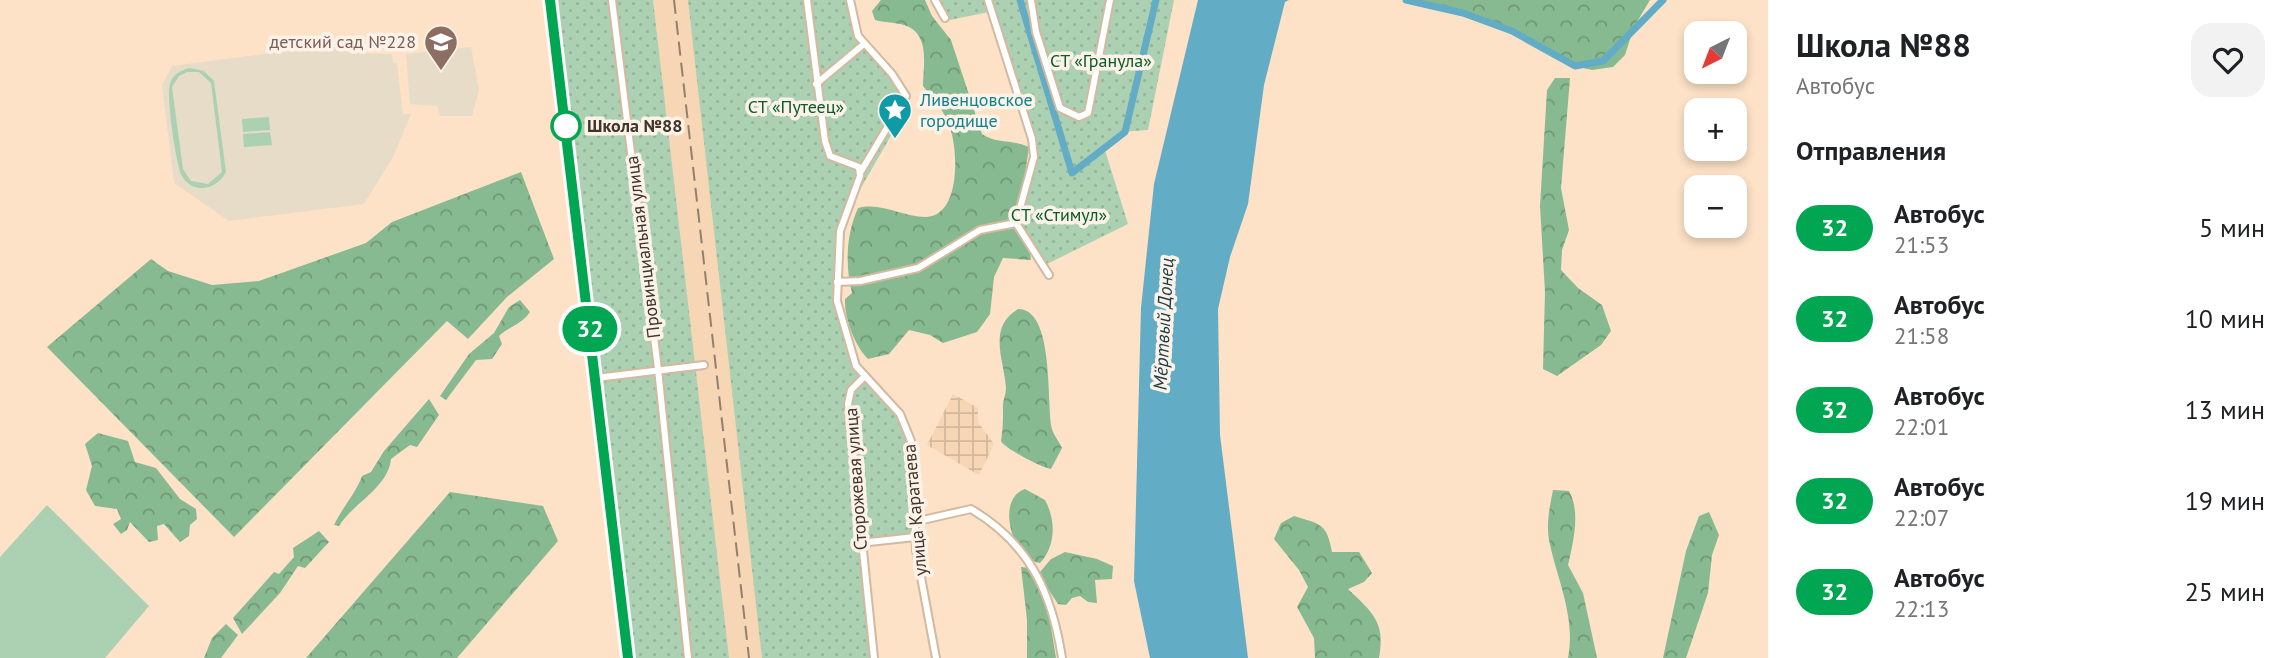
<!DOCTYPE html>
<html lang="ru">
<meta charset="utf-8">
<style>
:root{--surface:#fff;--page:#f2f2f2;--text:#202124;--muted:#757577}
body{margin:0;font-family:"PT Sans",sans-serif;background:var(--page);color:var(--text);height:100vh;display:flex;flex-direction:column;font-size:26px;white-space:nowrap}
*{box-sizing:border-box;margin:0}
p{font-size:23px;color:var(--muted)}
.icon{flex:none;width:38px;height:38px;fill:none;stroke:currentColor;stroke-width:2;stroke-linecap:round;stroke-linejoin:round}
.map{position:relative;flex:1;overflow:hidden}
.panel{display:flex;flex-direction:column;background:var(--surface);width:525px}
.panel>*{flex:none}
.badge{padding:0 14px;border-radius:23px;font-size:24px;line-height:46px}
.needle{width:46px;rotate:222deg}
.tools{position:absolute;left:1684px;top:21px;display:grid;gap:14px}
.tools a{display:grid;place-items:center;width:63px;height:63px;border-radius:14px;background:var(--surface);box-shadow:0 4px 10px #0003;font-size:35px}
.map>.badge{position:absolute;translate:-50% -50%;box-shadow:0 0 0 4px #fff}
h2{padding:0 28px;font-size:26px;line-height:63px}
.round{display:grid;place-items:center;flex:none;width:74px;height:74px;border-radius:21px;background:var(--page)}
.summary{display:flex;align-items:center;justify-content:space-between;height:119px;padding:0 28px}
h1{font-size:33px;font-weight:700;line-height:52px}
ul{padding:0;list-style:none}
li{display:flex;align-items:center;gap:21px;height:91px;padding:0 28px}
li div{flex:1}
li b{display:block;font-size:26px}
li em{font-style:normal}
li .badge{min-width:77px;font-weight:700;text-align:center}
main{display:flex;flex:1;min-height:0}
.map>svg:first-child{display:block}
.industrial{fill:url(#industrial-grid)}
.education{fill:#e7dcc7}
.built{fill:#f6d6b5}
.grass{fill:#acd1b2;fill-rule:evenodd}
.forest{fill:url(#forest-crowns)}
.park{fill:url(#park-dots)}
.water{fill:#63acc5}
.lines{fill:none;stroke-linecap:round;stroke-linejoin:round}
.canal{stroke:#63acc5;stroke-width:7}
.minor-casing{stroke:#d2b99f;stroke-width:10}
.tertiary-casing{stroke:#d2b99f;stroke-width:11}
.minor{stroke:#fff;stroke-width:6}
.tertiary{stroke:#fff;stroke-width:8}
.rail{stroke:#92806e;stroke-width:2;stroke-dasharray:14 7;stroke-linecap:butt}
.line-casing{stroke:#fff;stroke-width:16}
.line{stroke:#00a651;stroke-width:10}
.stop-dot{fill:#fff;stroke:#00a651;stroke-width:3.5}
.labels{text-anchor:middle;stroke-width:7;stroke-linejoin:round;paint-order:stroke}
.education-label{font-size:18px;fill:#785e54;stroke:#fdf2e8;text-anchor:end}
.park-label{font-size:18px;fill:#075c28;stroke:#fdf2e8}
.culture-label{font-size:18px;fill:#0d838f;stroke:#fdf2e8;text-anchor:start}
.stop-label{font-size:18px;font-weight:bold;fill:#3f352a;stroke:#fdf2e8;text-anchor:start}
.street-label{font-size:18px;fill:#3f352a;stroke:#fdf2e8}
.water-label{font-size:19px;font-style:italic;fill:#1a3c48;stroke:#fdf2e8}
</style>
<main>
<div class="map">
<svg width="1768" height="658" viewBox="0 0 1768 658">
<defs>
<pattern id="industrial-grid" width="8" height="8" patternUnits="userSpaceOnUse" patternTransform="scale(1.75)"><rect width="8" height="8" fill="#f6d6b5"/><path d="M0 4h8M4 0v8" fill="none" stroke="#d4b89c"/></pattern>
<pattern id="forest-crowns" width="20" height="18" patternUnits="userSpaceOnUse" patternTransform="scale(1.75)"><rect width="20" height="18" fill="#87ba90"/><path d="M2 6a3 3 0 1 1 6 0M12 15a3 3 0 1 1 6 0" fill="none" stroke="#709876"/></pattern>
<pattern id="park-dots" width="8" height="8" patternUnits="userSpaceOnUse" patternTransform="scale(1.75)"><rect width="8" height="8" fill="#acd1b2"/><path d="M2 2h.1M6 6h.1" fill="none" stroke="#95b499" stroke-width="1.8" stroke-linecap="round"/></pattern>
</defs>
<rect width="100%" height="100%" fill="#fde2c7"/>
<path class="industrial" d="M953,394L978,408V422L994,444L979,475L927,445Z"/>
<g class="education">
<path d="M347,43L349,53L392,54L393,63H397L403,114H411L393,157L364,204L229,221L174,183L162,85L172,66Z"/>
<path d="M471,47L479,90L472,116H440L438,106L410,104L406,54Z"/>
</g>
<path class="built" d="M649,0H689L763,658H724Z"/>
<g class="grass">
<path d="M190,68L204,71L214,81L226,172C217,190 193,195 182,176C176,166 166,94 170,84C173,74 181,70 190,68ZM187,72H199L211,83L222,172L208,184L191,181L183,169L172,87L179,76Z"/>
<path d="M269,117L270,130L243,132L242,119Z"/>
<path d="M270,132L272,145L244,147L243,134Z"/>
<path d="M47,505L149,606L105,658H0V557Z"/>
</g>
<g class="forest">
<path d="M881,0H925L932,16L951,40L982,134C996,144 1012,139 1029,147L1021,201L1014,214L1013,228L1029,246L1031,260L1003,258L994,277L990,314L977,332L943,343L930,335L909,330L889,354L868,359C855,347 844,317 845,299L852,293C845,265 846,235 858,208C883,202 901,217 926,217C960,216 958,154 951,131C946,112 934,100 923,86C923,67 930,38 909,27C900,22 885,23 875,20L872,11Z"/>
<path d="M1420,0H1650L1634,27L1625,55L1613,67L1592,70L1575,66L1512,31Z"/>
<path d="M1555,78H1570L1561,188L1569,230L1562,250L1561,270L1578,288L1602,305L1611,331L1601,345L1557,376L1543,369L1545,292L1540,206L1547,90Z"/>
<path d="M521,172L554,259L507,297L468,339L447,321L234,537L47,347L151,259L168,271L212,285L259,281L366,243L392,222Z"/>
<path d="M520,300L530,312C522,324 510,326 499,336L502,344L492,359L476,360L446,400L440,396L469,354L494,333L509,307Z"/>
<path d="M1018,309C1055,309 1046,403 1052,429C1054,436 1059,441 1062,448L1051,469C1042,468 1004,448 1001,441C1003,429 1003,422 1003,409C1002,402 1006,395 1006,388C1004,359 987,328 1018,309Z"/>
<path d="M429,399L439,415L417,447L410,445L391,459C388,488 353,503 339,526L334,525C342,508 356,493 362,476L371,472L384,451Z"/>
<path d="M98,433L128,441L135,462L156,468L180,499L196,509L197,519L190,525L189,536L180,542L164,524L157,526L158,540L149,542L130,522L127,530L121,534L113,524L121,519L117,509L95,506L86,490L92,466L85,444Z"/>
<path d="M1025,489L1045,500C1056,520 1056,546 1040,563C1012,559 995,499 1025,489Z"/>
<path d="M1553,490L1569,491C1581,512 1573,543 1568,565L1583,593L1597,658H1568C1576,616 1557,580 1549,540C1546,524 1550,505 1553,490Z"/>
<path d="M450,492L543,506L558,541L457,658H306Z"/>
<path d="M1709,512L1719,535L1712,555L1708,593L1686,658H1663L1686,551L1699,516Z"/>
<path d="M1294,516C1321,524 1327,524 1332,552H1359L1372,573L1364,582L1348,589C1372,612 1386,622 1379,658H1315L1314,638L1297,607L1308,587L1299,570L1274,539L1281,523Z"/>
<path d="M319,531L329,542L305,568L298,566L280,593L242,634L233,618L274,572L279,574L294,557L293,548Z"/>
<path d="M1065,552L1097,559L1113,566L1112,579L1095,580L1097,603L1088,602L1080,596L1072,598L1066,605L1058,604L1042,580L1040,572L1051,559Z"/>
<path d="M1021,567L1030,568L1048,609L1056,658H1027V620Z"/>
<path d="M226,624L238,635L221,658H204L212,638Z"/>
</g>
<g class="park">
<path d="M556,0H653L729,658H635Z"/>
<path d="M688,0H853C854,9 853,25 858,32C874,59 911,72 907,108L851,205L845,226L841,288L845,336L857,368L907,425L917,535L859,544L873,658H762Z"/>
<path d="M935,0H1174L1148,130L1122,132L1104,147L1128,224L1045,265L1014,214L1021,201L1031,148L989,12L945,21Z"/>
</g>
<path class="water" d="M1198,0H1289L1285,2L1264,85L1248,204L1230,257L1218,309L1220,435L1248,658H1150L1134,581L1141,308L1154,184Z"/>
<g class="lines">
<g class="canal">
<path d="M1020,0L1072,173L1125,132L1156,0"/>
<path d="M1406,0L1463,13L1512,31L1575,66L1603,61L1663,0"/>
</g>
<g class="minor-casing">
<g id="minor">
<path d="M612,0L658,369L688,658"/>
<path d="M807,0L825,141L830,156L859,167L860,176L840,231L837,301L856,366L900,414L911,441L916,550L936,658"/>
<path d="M850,0L858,36L892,74L906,96L860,173"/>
<path d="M935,0L945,18"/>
<path d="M1031,0L1036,32L1060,108L1079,117L1088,113L1110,0"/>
<path d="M816,84L864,44"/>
<path d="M1016,223L1049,275"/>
<path d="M837,282L860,281L918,268L980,230L1016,223L1034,157L1032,139L988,0"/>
<path d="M864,377L851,390L848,404L874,658"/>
<path d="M596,378L704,365"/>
<path d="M914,522L971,509C1030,544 1052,593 1062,658"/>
<path d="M860,543L915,537"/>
</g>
</g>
<g class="tertiary-casing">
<path id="tertiary" d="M550,0L628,658"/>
</g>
<use href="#minor" class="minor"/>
<use href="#tertiary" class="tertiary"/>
<path class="rail" d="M674,0L749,658"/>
</g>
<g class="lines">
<g class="line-casing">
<path id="line" d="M550,0L628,658"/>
</g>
<use href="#line" class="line"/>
</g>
<defs>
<g id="school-pin" transform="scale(1.75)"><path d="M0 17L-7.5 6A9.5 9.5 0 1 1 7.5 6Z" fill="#8d6e63" stroke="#fdf2e8"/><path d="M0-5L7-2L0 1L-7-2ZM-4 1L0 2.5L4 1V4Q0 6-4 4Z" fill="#fff"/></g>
<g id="sight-pin" transform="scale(1.75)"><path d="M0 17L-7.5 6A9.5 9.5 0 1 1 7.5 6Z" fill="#0f9aa8" stroke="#fdf2e8"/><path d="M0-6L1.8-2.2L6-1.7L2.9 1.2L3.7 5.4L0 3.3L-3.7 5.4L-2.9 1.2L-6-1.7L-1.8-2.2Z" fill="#fff"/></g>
</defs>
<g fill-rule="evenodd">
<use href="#school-pin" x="441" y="42"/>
<use href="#sight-pin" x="895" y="110"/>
</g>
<circle class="stop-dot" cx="566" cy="126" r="14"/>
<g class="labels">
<g class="education-label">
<text x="416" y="48">детский сад №228</text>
</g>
<g class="park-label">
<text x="1101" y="67">СТ «Гранула»</text>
<text x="796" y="113">СТ «Путеец»</text>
<text x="1059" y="221">СТ «Стимул»</text>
</g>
<g class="culture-label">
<text x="920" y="106">Ливенцовское<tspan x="920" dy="21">городище</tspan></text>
</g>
<g class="stop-label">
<text x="587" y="132">Школа №88</text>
</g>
<g class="street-label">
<text transform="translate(643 247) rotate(-97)" y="6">Провинциальная улица</text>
<text transform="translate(856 479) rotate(-94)" y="6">Сторожевая улица</text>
<text transform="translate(915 510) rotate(-95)" y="6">улица Каратаева</text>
</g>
<g class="water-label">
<text transform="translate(1163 324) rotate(-87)" y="7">Мёртвый Донец</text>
</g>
</g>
</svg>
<div class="tools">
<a><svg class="needle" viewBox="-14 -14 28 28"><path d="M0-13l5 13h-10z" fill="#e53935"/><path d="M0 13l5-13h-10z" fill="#757577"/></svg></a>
<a>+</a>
<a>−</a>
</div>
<b class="badge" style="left:590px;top:329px;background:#00a651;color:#fff">32</b>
</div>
<section class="panel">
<div class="summary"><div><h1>Школа №88</h1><p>Автобус</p></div><a class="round"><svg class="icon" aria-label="heart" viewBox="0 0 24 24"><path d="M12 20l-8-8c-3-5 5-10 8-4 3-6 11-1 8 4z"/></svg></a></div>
<h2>Отправления</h2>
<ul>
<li><span class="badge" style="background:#00a651;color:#fff">32</span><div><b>Автобус</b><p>21:53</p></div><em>5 мин</em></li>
<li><span class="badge" style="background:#00a651;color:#fff">32</span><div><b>Автобус</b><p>21:58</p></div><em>10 мин</em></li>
<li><span class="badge" style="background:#00a651;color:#fff">32</span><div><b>Автобус</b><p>22:01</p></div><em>13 мин</em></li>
<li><span class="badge" style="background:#00a651;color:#fff">32</span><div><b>Автобус</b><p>22:07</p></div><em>19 мин</em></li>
<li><span class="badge" style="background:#00a651;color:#fff">32</span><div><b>Автобус</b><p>22:13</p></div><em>25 мин</em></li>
</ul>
</section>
</main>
